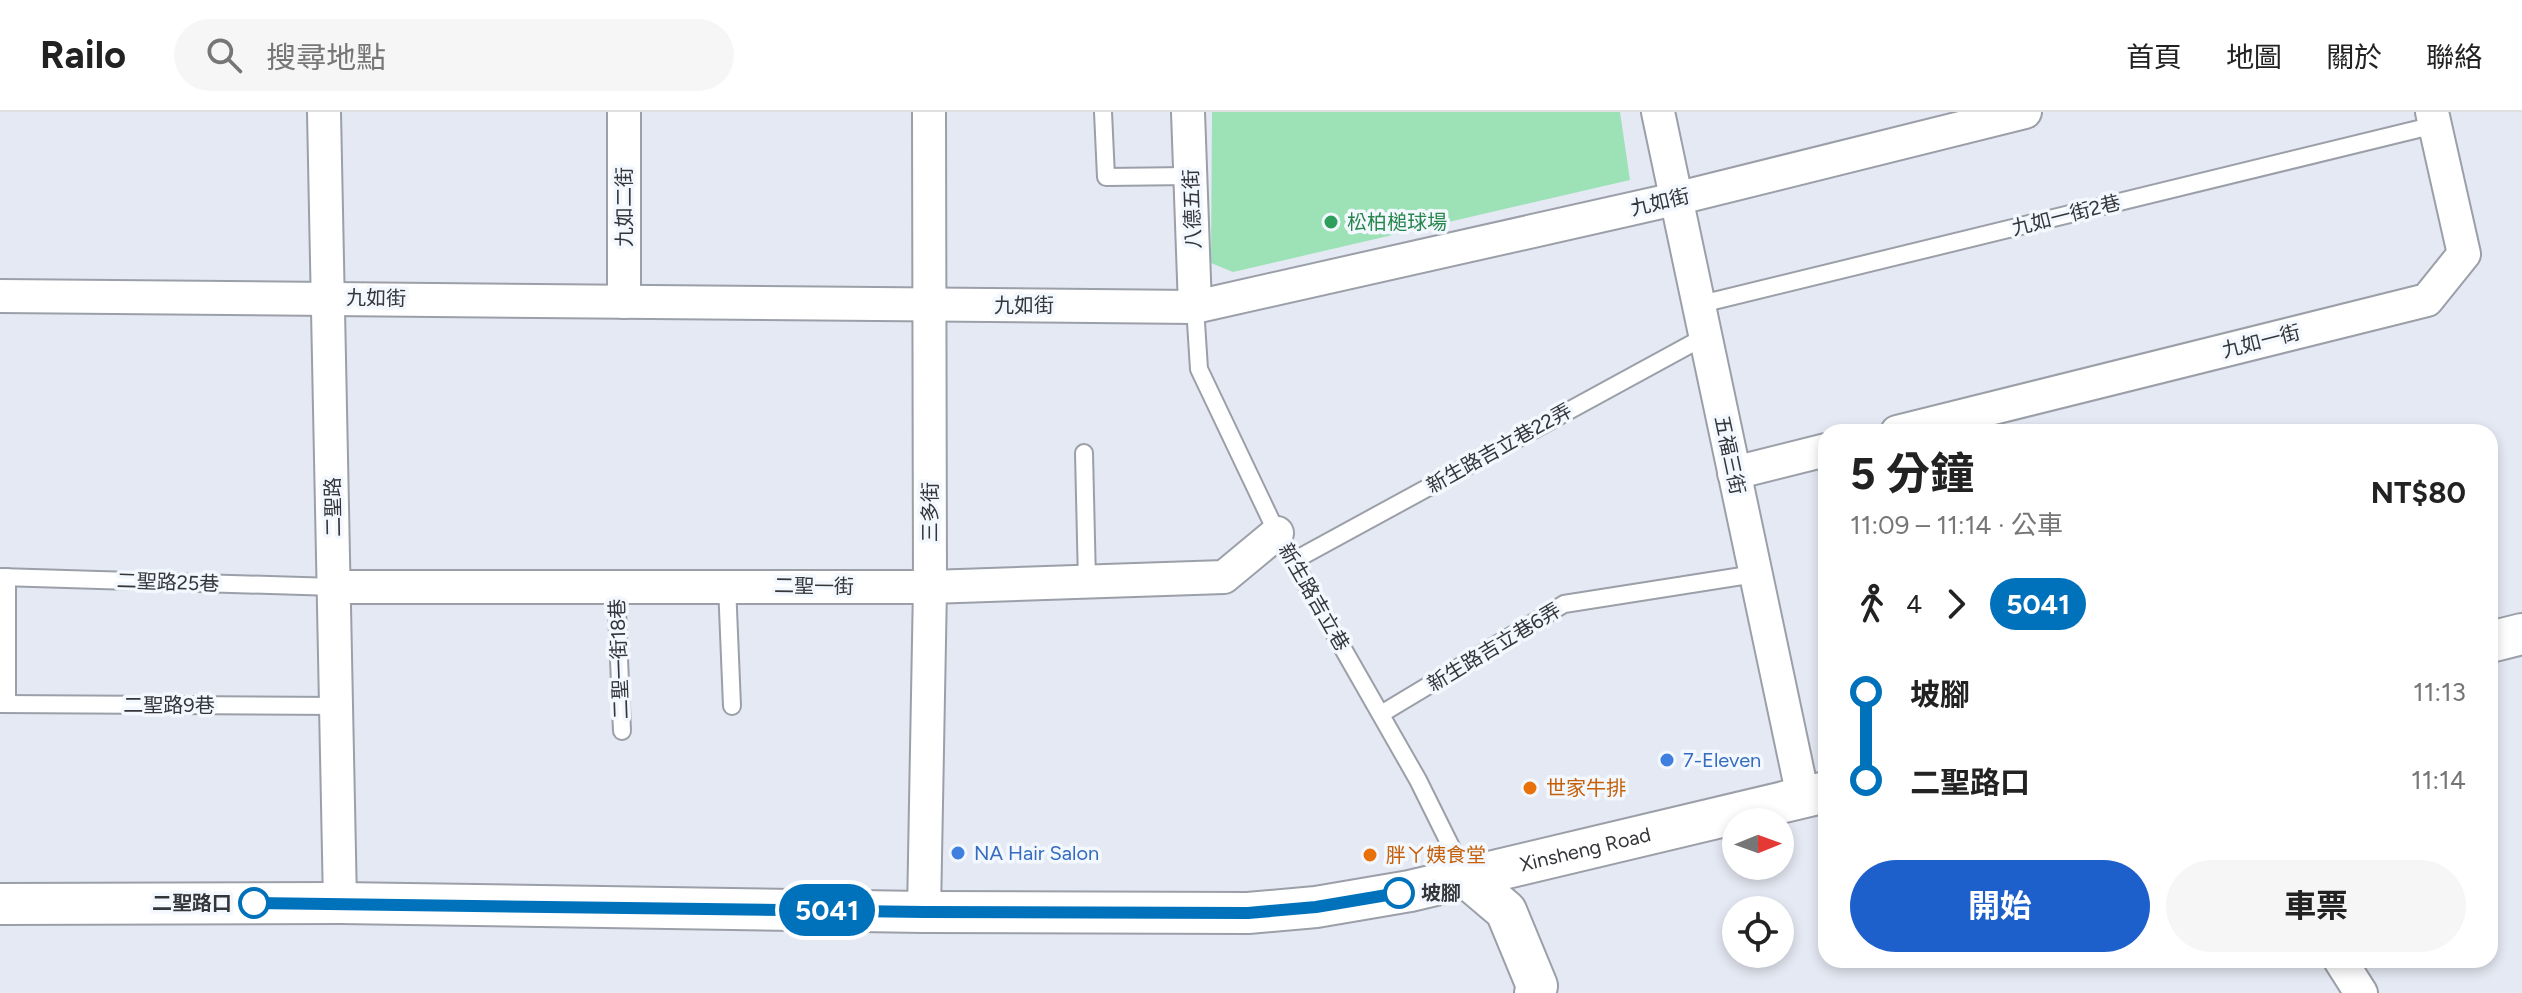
<!DOCTYPE html>
<html lang="zh-TW">
<meta charset="utf-8">
<style>
:root{--surface:#fff;--page:#f6f6f6;--text:#222;--muted:#767676;--line:#e0e0e0;--accent:#1d5fcb}
body{margin:0;font-family:Figtree,"Noto Sans TC",sans-serif;background:var(--page);color:var(--text);height:100vh;display:flex;flex-direction:column;font-size:30px;white-space:nowrap}
*{box-sizing:border-box;margin:0}
p{font-size:26px;color:var(--muted)}
.icon{flex:none;width:44px;height:44px;fill:none;stroke:currentColor;stroke-width:2;stroke-linecap:round;stroke-linejoin:round}
.map{position:relative;flex:1;overflow:hidden}
.details{position:absolute;left:1818px;top:312px;width:680px;height:544px;display:flex;flex-direction:column;background:var(--surface);border-radius:24px;box-shadow:0 4px 12px #0003}
.details>*{flex:none}
.badge{padding:0 16px;border-radius:26px;font-size:28px;line-height:52px}
.needle{width:52px;rotate:89deg}
.tools{position:absolute;left:1722px;top:696px;display:grid;gap:16px}
.tools a{display:grid;place-items:center;width:72px;height:72px;border-radius:50%;background:var(--surface);box-shadow:0 4px 12px #0003;font-size:40px}
.map>.badge{position:absolute;translate:-50% -50%;box-shadow:0 0 0 4px #fff}
.legs{display:flex;align-items:center;gap:12px;height:88px;padding:0 32px;font-size:26px}
.legs p{margin-inline-start:auto}
.headline{display:flex;align-items:center;justify-content:space-between;height:136px;padding:0 32px}
h1{font-size:44px;font-weight:700;line-height:60px}
.cta{display:flex;gap:16px;margin-top:auto;padding:16px 32px}
.cta a{flex:1;height:92px;border-radius:48px;background:var(--accent);color:#fff;font-size:32px;font-weight:700;line-height:92px;text-align:center}
.cta a+a{background:var(--page);color:var(--text)}
ul{padding:0 32px;list-style:none}
li{display:flex;align-items:center;gap:28px;height:88px;font-size:30px}
li i{display:grid;place-items:center;width:12px;height:100%;margin:0 10px;background:currentColor}
li i::after{content:'';width:20px;height:20px;margin:-10px;border:6px solid;border-radius:50%;background:var(--surface)}
li p{margin-inline-start:auto}
li:first-child i{background:linear-gradient(#0000 50%,currentColor 0)}
li:last-child i{background:linear-gradient(currentColor 50%,#0000 0)}
header{display:flex;align-items:center;gap:48px;box-sizing:border-box;height:112px;padding:0 40px;background:var(--surface);border-bottom:2px solid var(--line)}
header strong{font-size:38px}
nav{display:flex;gap:44px;margin-inline-start:auto;font-size:28px}
.search{width:560px;height:72px;background:var(--page);display:flex;align-items:center;gap:20px;box-sizing:border-box;padding:0 28px;border-radius:44px;color:var(--muted);font-size:30px}
.map>svg:first-child{display:block}
.green{fill:#9de2b6}
.lines{fill:none;stroke-linecap:round;stroke-linejoin:round}
.service-casing{stroke:#9b9fa8;stroke-width:20}
.minor-casing{stroke:#9b9fa8;stroke-width:36}
.tertiary-casing{stroke:#9b9fa8;stroke-width:44}
.service{stroke:#fff;stroke-width:16}
.minor{stroke:#fff;stroke-width:32}
.tertiary{stroke:#fff;stroke-width:40}
.line-1-casing{stroke:#fff;stroke-width:18}
.line-1{stroke:#0072bc;stroke-width:12}
.leisure-dot{fill:#2e9e5b;stroke:#f3f7fe;stroke-width:3}
.shop-dot{fill:#3f7fe0;stroke:#f3f7fe;stroke-width:3}
.food-dot{fill:#e8710a;stroke:#f3f7fe;stroke-width:3}
.stop-1-dot{fill:#fff;stroke:#0072bc;stroke-width:4}
.labels{text-anchor:middle;stroke-width:7;stroke-linejoin:round;paint-order:stroke}
.street-label{font-size:20px;fill:#343639;stroke:#f3f7fe}
.leisure-label{font-size:20px;fill:#27864d;stroke:#f3f7fe;text-anchor:start}
.shop-label{font-size:20px;fill:#366cbe;stroke:#f3f7fe;text-anchor:start}
.food-label{font-size:20px;fill:#c56008;stroke:#f3f7fe;text-anchor:start}
.stop-label{font-size:20px;font-weight:bold;fill:#343639;stroke:#f3f7fe;text-anchor:start}
</style>
<header>
<strong>Railo</strong>
<div class="search"><svg class="icon" aria-label="search" viewBox="0 0 24 24"><circle cx="10" cy="10" r="6"/><path d="M15 15l6 6"/></svg>搜尋地點</div>
<nav><a>首頁</a><a>地圖</a><a>關於</a><a>聯絡</a></nav>
</header>
<div class="map">
<svg width="2522" height="881" viewBox="0 0 2522 881">
<rect width="100%" height="100%" fill="#e5e9f3"/>
<path class="green" d="M1212,0H1620L1630,68L1233,160L1211,151Z"/>
<g class="lines">
<g class="service-casing">
<g id="service">
<path d="M1103,0L1106,65L1190,64"/>
<path d="M1697,193L2435,13"/>
<path d="M1195,195L1199,257L1277,421L1418,668L1466,765"/>
<path d="M1084,341L1087,470"/>
<path d="M1295,448L1704,225"/>
<path d="M0,465L335,475"/>
<path d="M727,473L732,594"/>
<path d="M616,474L622,619"/>
<path d="M0,592L338,594"/>
<path d="M7,592V465"/>
<path d="M1381,602L1564,492L1755,462"/>
</g>
</g>
<g class="minor-casing">
<g id="minor">
<path d="M324,0L340,791"/>
<path d="M1188,0L1195,195"/>
<path d="M1658,0L1803,685"/>
<path d="M0,184L1195,195L1675,87L2025,0"/>
<path d="M624,190V0"/>
<path d="M1897,320L2427,188L2464,142L2432,0"/>
<path d="M1734,361L1826,338"/>
<path d="M335,475H930L1224,465L1277,421"/>
<path d="M924,800L930,475L929,0"/>
<path d="M2340,848L2361,881"/>
</g>
</g>
<g class="tertiary-casing">
<g id="tertiary">
<path d="M2490,530L2522,522"/>
<path d="M1466,765L1506,799L1537,874L1535,881"/>
<path id="s1" d="M0,792L340,791L924,800L1248,801L1316,795L1410,779L1826,680"/>
</g>
</g>
<use href="#service" class="service"/>
<use href="#minor" class="minor"/>
<use href="#tertiary" class="tertiary"/>
</g>
<g class="lines">
<g class="line-1-casing">
<path id="line-1" d="M254,791L924,800L1248,801L1316,795L1399,781"/>
</g>
<use href="#line-1" class="line-1"/>
</g>
<circle class="leisure-dot" cx="1331" cy="110" r="8"/>
<g class="shop-dot">
<circle cx="1667" cy="648" r="8"/>
<circle cx="958" cy="741" r="8"/>
</g>
<g class="food-dot">
<circle cx="1530" cy="676" r="8"/>
<circle cx="1370" cy="743" r="8"/>
</g>
<g class="stop-1-dot">
<circle cx="1399" cy="781" r="14"/>
<circle cx="254" cy="791" r="14"/>
</g>
<g class="labels">
<g class="street-label">
<text transform="translate(1660 90) rotate(-13)" y="7">九如街</text>
<text transform="translate(624 95) rotate(-90)" y="7">九如二街</text>
<text transform="translate(1192 97) rotate(-92)" y="7">八德五街</text>
<text transform="translate(2066 103) rotate(-14)" y="7">九如一街2巷</text>
<text transform="translate(376 186) rotate(1)" y="7">九如街</text>
<text x="1024" y="200">九如街</text>
<text transform="translate(2261 229) rotate(-14)" y="7">九如一街</text>
<text transform="translate(1499 336) rotate(-29)" y="7">新生路吉立巷22弄</text>
<text transform="translate(1730 343) rotate(78)" y="7">五福三街</text>
<text transform="translate(333 395) rotate(-91)" y="7">二聖路</text>
<text transform="translate(930 400) rotate(-90)" y="7">三多街</text>
<text transform="translate(168 470) rotate(2)" y="7">二聖路25巷</text>
<text transform="translate(814 474) rotate(1)" y="7">二聖一街</text>
<text transform="translate(1314 485) rotate(60)" y="7">新生路吉立巷</text>
<text transform="translate(1494 535) rotate(-31)" y="7">新生路吉立巷6弄</text>
<text transform="translate(619 547) rotate(-92)" y="7">二聖一街18巷</text>
<text x="169" y="600">二聖路9巷</text>
<text dy="7" stroke="none"><textPath href="#s1" startOffset="1592">Xinsheng Road</textPath></text>
</g>
<g class="leisure-label">
<text x="1347" y="117">松柏槌球場</text>
</g>
<g class="shop-label">
<text x="1683" y="655">7-Eleven</text>
<text x="974" y="748">NA Hair Salon</text>
</g>
<g class="food-label">
<text x="1546" y="683">世家牛排</text>
<text x="1386" y="750">胖ㄚ姨食堂</text>
</g>
<g class="stop-label">
<text x="1421" y="788">坡腳</text>
<text x="232" y="798" text-anchor="end">二聖路口</text>
</g>
</g>
</svg>
<div class="tools">
<a><svg class="needle" viewBox="-14 -14 28 28"><path d="M0-13l5 13h-10z" fill="#e53935"/><path d="M0 13l5-13h-10z" fill="#767676"/></svg></a>
<a><svg class="icon" aria-label="locate" viewBox="0 0 24 24"><circle cx="12" cy="12" r="6"/><path d="M12 2v4M12 18v4M2 12h4M18 12h4"/></svg></a>
</div>
<b class="badge" style="left:827px;top:798px;background:#0072bc;color:#fff">5041</b>
<section class="details">
<div class="headline"><div><h1>5 分鐘</h1><p>11:09 – 11:14 · 公車</p></div><b>NT$80</b></div>
<div class="legs"><svg class="icon" aria-label="walk" viewBox="0 0 24 24"><circle cx="13" cy="4" r="2"/><path d="M13 8l-2 6 4 7M11 14l-3 7M7 12l3-4h3l4 4"/></svg>4<svg class="icon" aria-label="forward" viewBox="0 0 24 24"><path d="M9 5l7 7-7 7"/></svg><b class="badge" style="background:#0072bc;color:#fff">5041</b></div>
<ul>
<li><i style="color:#0072bc"></i><b>坡腳</b><p>11:13</p></li>
<li><i style="color:#0072bc"></i><b>二聖路口</b><p>11:14</p></li>
</ul>
<div class="cta"><a>開始</a><a>車票</a></div>
</section>
</div>
